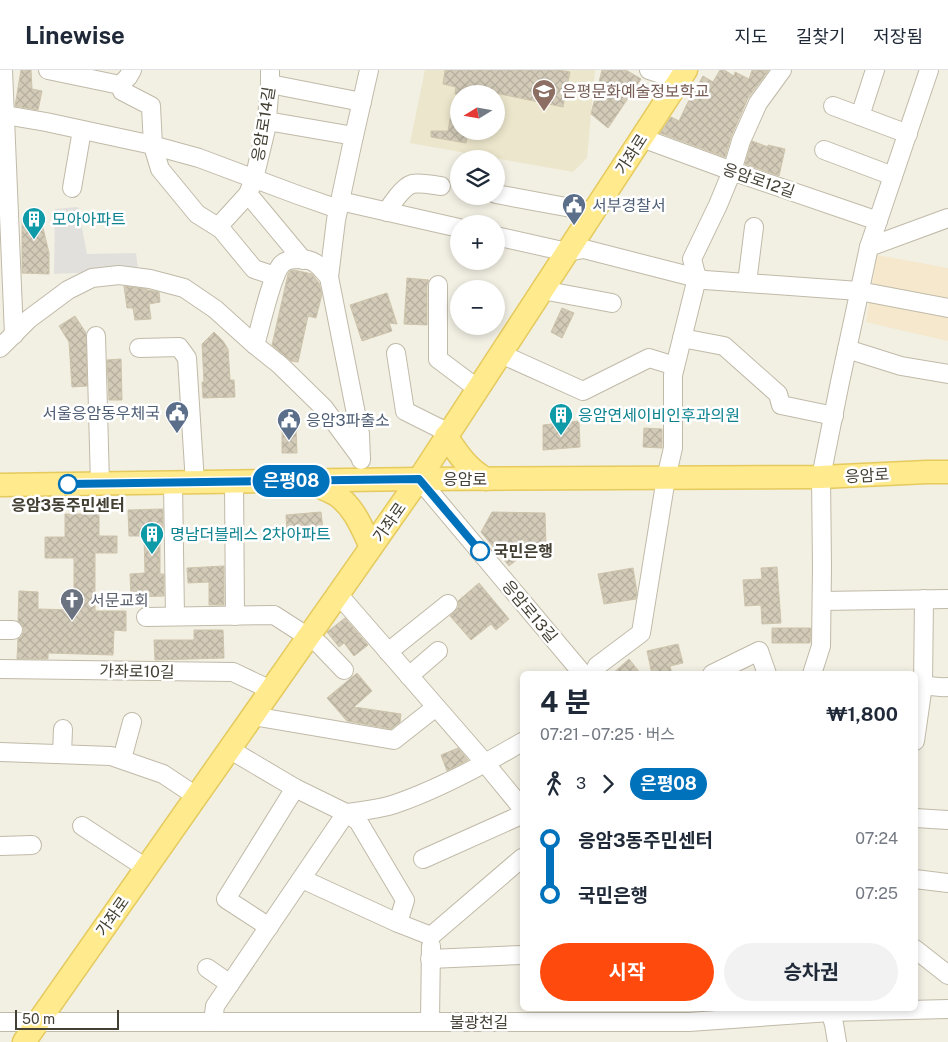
<!DOCTYPE html>
<html lang="ko">
<meta charset="utf-8">
<style>
:root{--surface:#fff;--page:#f2f2f3;--text:#1f2937;--muted:#747a83;--line:#e0e1e3;--accent:#fe4a0d}
body{margin:0;font-family:"Public Sans","Noto Sans KR",sans-serif;background:var(--page);color:var(--text);height:100vh;display:flex;flex-direction:column;font-size:19px;white-space:nowrap}
*{box-sizing:border-box;margin:0}
p{font-size:16px;color:var(--muted)}
.icon{flex:none;width:28px;height:28px;fill:none;stroke:currentColor;stroke-width:2;stroke-linecap:round;stroke-linejoin:round}
.map{position:relative;flex:1;overflow:hidden}
.drawer{position:absolute;left:520px;top:601px;width:398px;height:340px;display:flex;flex-direction:column;background:var(--surface);border-radius:8px;box-shadow:0 2px 8px #0003}
.drawer>*{flex:none}
.badge{padding:0 10px;border-radius:16px;font-size:18px;line-height:32px}
.needle{width:32px;rotate:259deg}
.fabs{position:absolute;left:450px;top:15px;display:grid;gap:10px}
.fabs a{display:grid;place-items:center;width:55px;height:55px;border-radius:50%;background:var(--surface);box-shadow:0 2px 8px #0003;font-size:25px}
.scale{position:absolute;left:15px;bottom:12px;width:104px;box-sizing:border-box;padding-left:5px;border:2px solid #433f33;border-top:0;font-size:14px;line-height:18px;white-space:nowrap;color:#433f33;-webkit-text-stroke:4px #fff;paint-order:stroke}
.map>.badge{position:absolute;translate:-50% -50%;box-shadow:0 0 0 2px #fff}
.legs{display:flex;align-items:center;gap:8px;height:55px;padding:0 20px;font-size:16px}
.legs p{margin-inline-start:auto}
.head{display:flex;align-items:center;justify-content:space-between;height:85px;padding:0 20px}
h1{font-size:28px;font-weight:700;line-height:38px}
.action{display:flex;gap:10px;margin-top:auto;padding:10px 20px}
.action a{flex:1;height:58px;border-radius:30px;background:var(--accent);color:#fff;font-size:20px;font-weight:700;line-height:58px;text-align:center}
.action a+a{background:var(--page);color:var(--text)}
ul{padding:0 20px;list-style:none}
li{display:flex;align-items:center;gap:18px;height:55px;font-size:19px}
li i{display:grid;place-items:center;width:8px;height:100%;margin:0 6px;background:currentColor}
li i::after{content:'';width:12px;height:12px;margin:-6px;border:4px solid;border-radius:50%;background:var(--surface)}
li p{margin-inline-start:auto}
li:first-child i{background:linear-gradient(#0000 50%,currentColor 0)}
li:last-child i{background:linear-gradient(currentColor 50%,#0000 0)}
header{display:flex;align-items:center;gap:30px;box-sizing:border-box;height:70px;padding:0 25px;background:var(--surface);border-bottom:1px solid var(--line)}
header strong{font-size:24px}
nav{display:flex;gap:28px;margin-inline-start:auto;font-size:18px}
.map>svg:first-child{display:block}
.commercial{fill:#f5e8cc}
.education{fill:#ece6cc;fill-rule:evenodd}
.parking{fill:#e2e0dc}
.building{fill:url(#building-cross-hatch);stroke:#cec4ab}
.lines{fill:none;stroke-linecap:round;stroke-linejoin:round}
.minor-casing{stroke:#c0baa8;stroke-width:20}
.major-casing{stroke:#e5ca5d;stroke-width:25}
.minor{stroke:#fff;stroke-width:18}
.major{stroke:#ffea8e;stroke-width:22}
.line-1-casing{stroke:#fff;stroke-width:11}
.line-1{stroke:#0072bc;stroke-width:8}
.stop-1-dot{fill:#fff;stroke:#0072bc;stroke-width:2.5}
.labels{text-anchor:middle;stroke-width:5;stroke-linejoin:round;paint-order:stroke}
.education-label{font-size:16px;fill:#785e54;stroke:#fff;text-anchor:start}
.street-label{font-size:16px;fill:#433f33;stroke:#fff}
.service-label{font-size:16px;fill:#4e5e75;stroke:#fff;text-anchor:start}
.culture-label{font-size:16px;fill:#0d838f;stroke:#fff;text-anchor:start}
.stop-label{font-size:16px;font-weight:bold;fill:#433f33;stroke:#fff}
.worship-label{font-size:16px;fill:#5b616d;stroke:#fff;text-anchor:start}
</style>
<header>
<strong>Linewise</strong>
<nav><a>지도</a><a>길찾기</a><a>저장됨</a></nav>
</header>
<div class="map">
<svg width="948" height="972" viewBox="0 0 948 972">
<defs>
<pattern id="building-cross-hatch" width="8" height="8" patternUnits="userSpaceOnUse" patternTransform="scale(1.25)"><rect width="8" height="8" fill="#d3cbb8"/><path d="M0 0l8 8M0 8l8-8" fill="none" stroke="#b6af9f"/></pattern>
</defs>
<rect width="100%" height="100%" fill="#f2efe3"/>
<path class="commercial" d="M877,185L948,198V271L866,252Z"/>
<path class="education" d="M425,0H595L587,88L573,102L410,73ZM459,24H496V61H459Z"/>
<path class="parking" d="M78,137L87,184L136,183L138,200L54,204L55,139Z"/>
<g class="building">
<path d="M21,0H31L32,19L42,21L38,40L15,36Z"/>
<path d="M445,0H559L570,2L563,37L476,19L475,24H455L456,17L443,14Z"/>
<path d="M602,0H626L641,9L608,58L591,44Z"/>
<path d="M720,0H724L734,6L735,2L749,9L752,0H769L748,28L731,67L725,87L660,63L671,47L679,51L687,34L703,6L713,12Z"/>
<path d="M453,33L459,34V61H468L466,73L431,67V61H448Z"/>
<path d="M752,71L768,77V75L785,79L779,106L745,94Z"/>
<path d="M22,148H43V158L49,183V204L22,203Z"/>
<path d="M294,200L312,204L319,213L322,224L316,248L308,246L298,292L291,291L272,275L288,204L290,201Z"/>
<path d="M407,208L429,210L427,215V255L404,254Z"/>
<path d="M124,216L147,219V220L159,222L160,232L149,234L151,249L135,250L133,238H127Z"/>
<path d="M387,223L397,254L389,253L392,261L362,271L350,235Z"/>
<path d="M562,238L574,243L562,268L551,262Z"/>
<path d="M75,246L86,263L87,316L72,317L69,272L59,256Z"/>
<path d="M214,262L223,271L228,279L230,310H234L235,327L203,328L202,312H204L202,274Z"/>
<path d="M121,289L122,330H109L107,290Z"/>
<path d="M579,351L580,377L543,380V355Z"/>
<path d="M296,358L297,383H282V359Z"/>
<path d="M644,358L662,359V378L643,377Z"/>
<path d="M163,439V466H160V504H164V526L131,527L130,504L145,503L144,466H129L128,440Z"/>
<path d="M321,442L323,460L287,462L286,445Z"/>
<path d="M492,442L545,443L546,477L534,476L509,496L481,462Z"/>
<path d="M65,444H99V466H117V483H95V541H126V561L114,560L113,585L48,583V589H17L18,569L22,566L24,560L22,555L18,551L19,521L38,522V539L74,540V488H45V467H65Z"/>
<path d="M224,496V535H209V512L188,513L187,498Z"/>
<path d="M777,497L781,553L762,554L761,535L745,536L743,510L762,509L761,498Z"/>
<path d="M633,498L637,522L636,529L604,534L598,504Z"/>
<path d="M479,513L509,549L496,560L491,554L471,570L450,546L458,538V531Z"/>
<path d="M345,548L368,575L354,586L344,573L339,577L327,562Z"/>
<path d="M772,558H811L810,573H772Z"/>
<path d="M194,560H223L224,588L155,590L154,570H194Z"/>
<path d="M678,574L683,593L670,596L672,604H652L647,581Z"/>
<path d="M629,589L641,604H612Z"/>
<path d="M357,603L372,621L354,637L401,644L400,652L391,659L347,651L327,628Z"/>
<path d="M458,678L468,690L447,701L441,685Z"/>
</g>
<g class="lines">
<g class="minor-casing">
<g id="minor">
<path d="M3,0L14,265"/>
<path d="M48,0L120,15"/>
<path d="M649,0L679,10"/>
<path d="M270,14L362,32"/>
<path d="M120,15L122,21L151,36L153,76L160,99L197,144L221,159L254,199L275,206"/>
<path d="M120,15L128,7L132,0"/>
<path d="M833,36L908,64"/>
<path d="M0,44L46,52L148,74L199,88L298,125L338,139"/>
<path d="M860,46L875,0"/>
<path d="M267,51L354,66"/>
<path d="M642,68L732,101L878,151"/>
<path d="M824,80L893,106"/>
<path d="M72,118L82,60"/>
<path d="M248,124L303,190"/>
<path d="M496,124L593,142"/>
<path d="M340,131L459,158"/>
<path d="M387,142C391,134 403,117 412,114C421,112 432,115 441,116"/>
<path d="M218,157L248,124L254,109L266,59L270,14V0"/>
<path d="M496,166L567,182L584,179L705,210L859,221L948,238"/>
<path d="M869,177L948,148"/>
<path d="M747,213L754,157"/>
<path d="M438,215V289L478,319"/>
<path d="M542,220L612,233"/>
<path d="M96,266L100,414"/>
<path d="M682,268L724,276L778,324L781,335L834,346"/>
<path d="M255,275C260,259 272,203 282,194C289,187 308,188 315,193C320,196 325,203 329,207"/>
<path d="M0,278L29,249L68,220L92,208L119,205L150,209L184,218L215,239L255,275L280,295L324,338L361,388"/>
<path d="M139,278L179,277L187,288L195,413"/>
<path d="M847,279L901,296L948,304"/>
<path d="M396,283L405,341L449,363"/>
<path d="M501,284L583,321L649,288L675,296"/>
<path d="M361,390L360,364L329,207L336,150L352,75L369,0"/>
<path d="M419,409L583,604"/>
<path d="M234,412L235,546"/>
<path d="M173,413L175,546"/>
<path d="M338,524L485,693L522,738"/>
<path d="M822,531L948,529"/>
<path d="M146,547L274,545L319,574L344,600"/>
<path d="M0,560H13"/>
<path d="M388,582L448,534"/>
<path d="M0,599L233,602L271,620"/>
<path d="M593,604L597,596L641,563L666,408L673,378V305L697,208L692,189L718,135L732,101L741,71L758,33L782,0"/>
<path d="M712,604L759,581L767,604"/>
<path d="M812,604L821,576L822,497L821,407L840,312L869,177L929,0"/>
<path d="M409,606L438,581"/>
<path d="M915,614C926,615 936,618 948,617"/>
<path d="M253,646L394,670L436,637"/>
<path d="M915,671L923,615L924,529"/>
<path d="M229,679L295,718L346,743L358,751L405,830L398,853"/>
<path d="M0,682L111,686L163,704L196,726"/>
<path d="M62,684L63,659"/>
<path d="M122,689L132,652"/>
<path d="M346,743C362,741 380,739 395,734C439,719 483,695 522,672"/>
<path d="M915,748L948,750"/>
<path d="M82,756L146,798"/>
<path d="M0,776L32,775"/>
<path d="M423,789L519,746L522,742"/>
<path d="M302,809L398,853L431,866"/>
<path d="M915,809L948,813"/>
<path d="M269,857L226,829L295,718"/>
<path d="M431,866L522,788"/>
<path d="M915,879L948,905"/>
<path d="M430,889L522,885"/>
<path d="M207,898L230,914"/>
<path d="M829,939L834,954L837,972"/>
<path d="M0,952H689L830,942L948,939"/>
<path d="M213,952L215,936L346,743"/>
<path d="M430,952L431,876"/>
</g>
</g>
<g class="major-casing">
<g id="major">
<path d="M446,366C458,384 467,398 486,409"/>
<path d="M309,413C318,416 327,420 335,424C354,436 362,458 371,477"/>
<path d="M0,415L419,409L821,407L927,402H948"/>
<path d="M24,972L419,409L686,0"/>
</g>
</g>
<use href="#minor" class="minor"/>
<use href="#major" class="major"/>
</g>
<g class="lines">
<g class="line-1-casing">
<path id="line-1" d="M68,414L419,409L480,481"/>
</g>
<use href="#line-1" class="line-1"/>
</g>
<defs>
<g id="school-pin" transform="scale(1.25)"><path d="M0 17L-7.5 6A9.5 9.5 0 1 1 7.5 6Z" fill="#8d6e63" stroke="#fff"/><path d="M0-5L7-2L0 1L-7-2ZM-4 1L0 2.5L4 1V4Q0 6-4 4Z" fill="#fff"/></g>
<g id="civic-pin" transform="scale(1.25)"><path d="M0 17L-7.5 6A9.5 9.5 0 1 1 7.5 6Z" fill="#5c6f8a" stroke="#fff"/><path d="M-.6-6.5H3V-4.5H.6V-3L4-1V1h2V6H-6V1h2V-1L-.6-3ZM-1.2 2.5V6h2.4V2.5Z" fill="#fff"/></g>
<g id="building-pin" transform="scale(1.25)"><path d="M0 17L-7.5 6A9.5 9.5 0 1 1 7.5 6Z" fill="#0f9aa8" stroke="#fff"/><path d="M-4-6H4V6H1V3H-1V6H-4ZM-2.5-4.3h1.7v1.8h-1.7ZM.8-4.3h1.7v1.8H.8ZM-2.5-1h1.7V.8h-1.7ZM.8-1h1.7V.8H.8Z" fill="#fff"/></g>
<g id="church-pin" transform="scale(1.25)"><path d="M0 17L-7.5 6A9.5 9.5 0 1 1 7.5 6Z" fill="#6b7280" stroke="#fff"/><path d="M-1.2-6h2.4v3.5h3.3v2.4h-3.3V6h-2.4V-.1h-3.3v-2.4h3.3Z" fill="#fff"/></g>
</defs>
<g fill-rule="evenodd">
<use href="#school-pin" x="544" y="21"/>
<use href="#civic-pin" x="574" y="135"/>
<use href="#building-pin" x="34" y="149"/>
<use href="#civic-pin" x="177" y="343"/>
<use href="#building-pin" x="561" y="345"/>
<use href="#civic-pin" x="289" y="350"/>
<use href="#building-pin" x="152" y="464"/>
<use href="#church-pin" x="72" y="530"/>
</g>
<g class="stop-1-dot">
<circle cx="68" cy="414" r="9"/>
<circle cx="480" cy="481" r="9"/>
</g>
<g class="labels">
<g class="education-label">
<text x="562" y="27">은평문화예술정보학교</text>
</g>
<g class="street-label">
<text transform="translate(263 54) rotate(-81)" y="6">응암로14길</text>
<text transform="translate(631 84) rotate(-57)" y="6">가좌로</text>
<text transform="translate(759 110) rotate(19)" y="6">응암로12길</text>
<text transform="translate(867 405) rotate(-3)" y="6">응암로</text>
<text x="465" y="415">응암로</text>
<text transform="translate(389 452) rotate(-55)" y="6">가좌로</text>
<text transform="translate(530 541) rotate(50)" y="6">응암로13길</text>
<text transform="translate(137 601) rotate(1)" y="6">가좌로10길</text>
<text transform="translate(112 846) rotate(-55)" y="6">가좌로</text>
<text x="479" y="958">불광천길</text>
</g>
<g class="service-label">
<text x="592" y="141">서부경찰서</text>
<text x="160" y="349" text-anchor="end">서울응암동우체국</text>
<text x="306" y="356">응암3파출소</text>
</g>
<g class="culture-label">
<text x="52" y="155">모아아파트</text>
<text x="578" y="351">응암연세이비인후과의원</text>
<text x="170" y="470">명남더블레스 2차아파트</text>
</g>
<g class="stop-label">
<text x="68" y="441">응암3동주민센터</text>
<text x="494" y="487" text-anchor="start">국민은행</text>
</g>
<g class="worship-label">
<text x="90" y="536">서문교회</text>
</g>
</g>
</svg>
<div class="fabs">
<a><svg class="needle" viewBox="-14 -14 28 28"><path d="M0-13l5 13h-10z" fill="#e53935"/><path d="M0 13l5-13h-10z" fill="#747a83"/></svg></a>
<a><svg class="icon" aria-label="layers" viewBox="0 0 24 24"><path d="M12 4l9 5-9 5-9-5zM3 14l9 5 9-5"/></svg></a>
<a>+</a>
<a>−</a>
</div>
<div class="scale">50 m</div>
<b class="badge" style="left:291px;top:411px;background:#0072bc;color:#fff">은평08</b>
<section class="drawer">
<div class="head"><div><h1>4 분</h1><p>07:21 – 07:25 · 버스</p></div><b>₩1,800</b></div>
<div class="legs"><svg class="icon" aria-label="walk" viewBox="0 0 24 24"><circle cx="13" cy="4" r="2"/><path d="M13 8l-2 6 4 7M11 14l-3 7M7 12l3-4h3l4 4"/></svg>3<svg class="icon" aria-label="forward" viewBox="0 0 24 24"><path d="M9 5l7 7-7 7"/></svg><b class="badge" style="background:#0072bc;color:#fff">은평08</b></div>
<ul>
<li><i style="color:#0072bc"></i><b>응암3동주민센터</b><p>07:24</p></li>
<li><i style="color:#0072bc"></i><b>국민은행</b><p>07:25</p></li>
</ul>
<div class="action"><a>시작</a><a>승차권</a></div>
</section>
</div>
